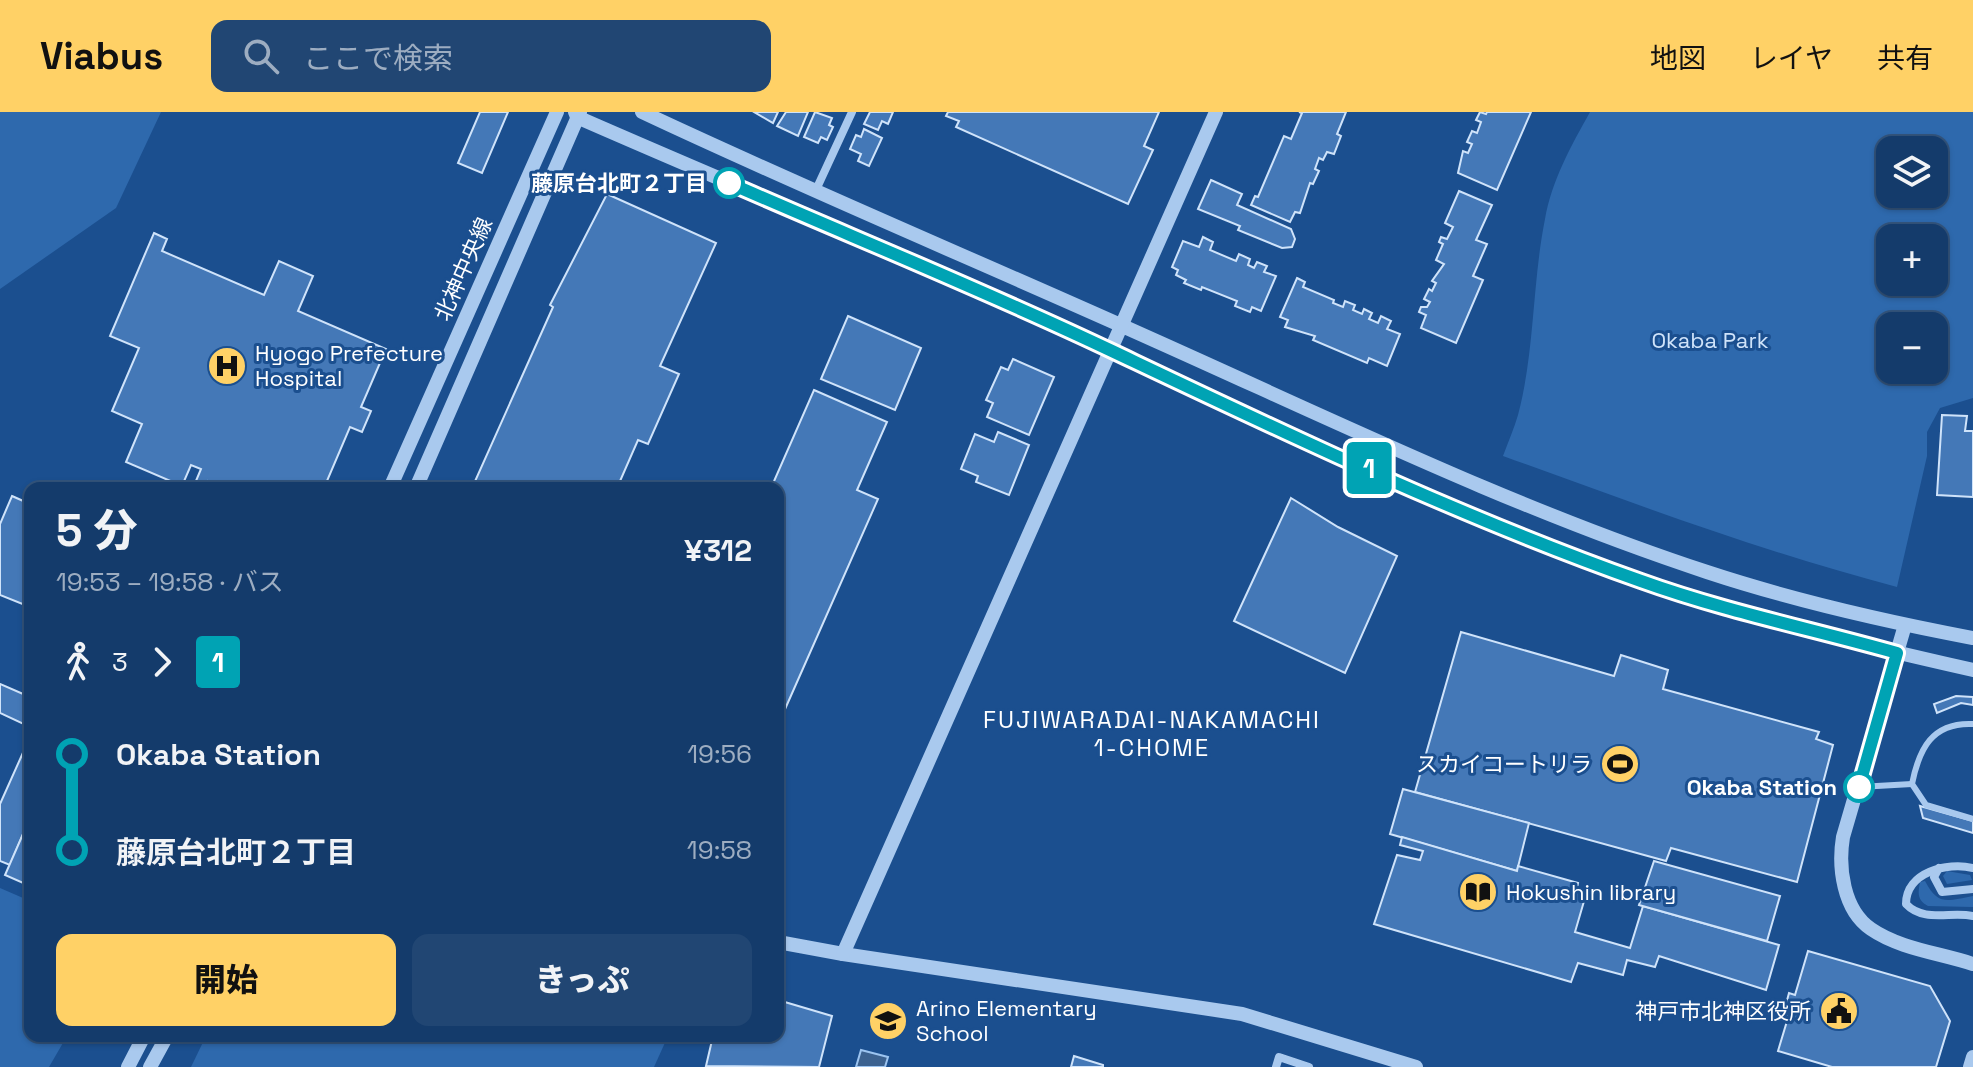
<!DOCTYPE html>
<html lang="ja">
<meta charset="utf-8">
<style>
:root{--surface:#143b6b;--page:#214673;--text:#f1f3f6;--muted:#9dadc1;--line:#33557e;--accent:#ffd166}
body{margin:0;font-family:"Space Grotesk","Noto Sans JP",sans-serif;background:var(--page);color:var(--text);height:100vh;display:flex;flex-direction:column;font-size:30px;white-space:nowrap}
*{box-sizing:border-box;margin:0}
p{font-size:26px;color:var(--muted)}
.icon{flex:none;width:44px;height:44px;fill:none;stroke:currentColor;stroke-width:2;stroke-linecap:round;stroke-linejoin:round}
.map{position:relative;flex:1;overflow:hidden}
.sheet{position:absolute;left:24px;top:370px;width:760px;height:560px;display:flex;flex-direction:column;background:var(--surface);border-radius:16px;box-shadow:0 2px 6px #0004,0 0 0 2px var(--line)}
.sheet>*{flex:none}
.badge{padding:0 16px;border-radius:6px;font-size:28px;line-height:52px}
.buttons{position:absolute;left:1876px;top:24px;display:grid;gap:16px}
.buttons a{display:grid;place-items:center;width:72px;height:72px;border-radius:16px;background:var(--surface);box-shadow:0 2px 6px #0004,0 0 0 2px var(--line);font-size:40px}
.map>.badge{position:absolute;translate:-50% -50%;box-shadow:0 0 0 4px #fff}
.legs{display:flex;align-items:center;gap:12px;height:88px;padding:0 32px;font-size:26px}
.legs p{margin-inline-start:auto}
.overview{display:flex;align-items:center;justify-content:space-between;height:136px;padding:0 32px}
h1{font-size:44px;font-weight:800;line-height:60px}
.primary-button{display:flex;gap:16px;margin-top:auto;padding:16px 32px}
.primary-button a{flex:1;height:92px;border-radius:16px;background:var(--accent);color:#111;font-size:32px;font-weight:800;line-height:92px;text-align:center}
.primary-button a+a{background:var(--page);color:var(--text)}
ul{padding:0 32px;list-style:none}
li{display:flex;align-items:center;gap:28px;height:96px;font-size:30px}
li i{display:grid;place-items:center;width:12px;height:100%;margin:0 10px;background:currentColor}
li i::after{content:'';width:20px;height:20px;margin:-10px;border:6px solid;border-radius:50%;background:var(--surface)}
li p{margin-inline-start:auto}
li:first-child i{background:linear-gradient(#0000 50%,currentColor 0)}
li:last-child i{background:linear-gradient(currentColor 50%,#0000 0)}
header{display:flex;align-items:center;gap:48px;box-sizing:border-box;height:112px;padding:0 40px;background:var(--accent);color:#111}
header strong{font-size:38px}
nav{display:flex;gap:44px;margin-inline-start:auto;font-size:28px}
.search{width:560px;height:72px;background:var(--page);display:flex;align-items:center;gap:20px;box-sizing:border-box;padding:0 28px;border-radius:16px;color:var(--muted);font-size:30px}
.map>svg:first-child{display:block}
.green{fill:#2e69ad;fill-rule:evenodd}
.water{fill:#3c6290;stroke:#9cc4f0;stroke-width:2}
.building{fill:#4478b7;stroke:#cfe3fa;stroke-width:2}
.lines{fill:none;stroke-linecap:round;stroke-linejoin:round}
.service{stroke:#a9c9ee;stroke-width:6}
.minor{stroke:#a9c9ee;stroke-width:8}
.tertiary{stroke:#a9c9ee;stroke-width:14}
.line-1-casing{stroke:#fff;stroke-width:18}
.line-1{stroke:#00a3b4;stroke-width:12}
.stop-1-dot{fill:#fff;stroke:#00a3b4;stroke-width:4}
.labels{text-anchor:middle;stroke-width:6;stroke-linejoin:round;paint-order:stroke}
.stop-label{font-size:22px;font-weight:bold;fill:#fff;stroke:#1b4f8f;text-anchor:end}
.street-label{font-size:22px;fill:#fff;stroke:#1b4f8f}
.park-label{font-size:22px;fill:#cfe3fa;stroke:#1b4f8f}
.poi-label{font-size:22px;fill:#fff;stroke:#1b4f8f;text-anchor:start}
.neighbourhood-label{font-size:24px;letter-spacing:2px;fill:#fff;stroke:#1b4f8f}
</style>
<header>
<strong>Viabus</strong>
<div class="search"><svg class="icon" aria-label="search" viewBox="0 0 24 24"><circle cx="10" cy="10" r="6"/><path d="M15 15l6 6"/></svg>ここで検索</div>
<nav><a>地図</a><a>レイヤ</a><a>共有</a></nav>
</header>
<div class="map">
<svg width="1973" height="955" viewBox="0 0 1973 955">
<rect width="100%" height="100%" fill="#1b4f8f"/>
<g class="green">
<path d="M0,0H161L116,96L0,177Z"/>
<path d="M1590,0H1973V286L1940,296L1927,320V344L1897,475C1763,440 1633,391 1503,344C1508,330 1514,317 1518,303C1535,239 1532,172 1545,107C1552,68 1571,34 1590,0ZM1890,38H1934V82H1890ZM1890,126H1934V170H1890ZM1934,214V258H1890V214Z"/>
<path d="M1947,759L1970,763L1972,768L1947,772L1943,764Z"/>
<path d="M1925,769C1938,794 1947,789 1973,784V795L1928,794C1917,788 1918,781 1920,770Z"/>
<path d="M0,776L30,789V924H67L49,955H0Z"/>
<path d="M206,924H668L654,955H191Z"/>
</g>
<path class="water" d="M861,938L888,945L885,955H856Z"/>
<g class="building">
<path d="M480,0H508L482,61L458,51Z"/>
<path d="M754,0H778L773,11Z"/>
<path d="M786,0H808L798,24L777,14Z"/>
<path d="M815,0L832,6L829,13L833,15L827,28L821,25L818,31L804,25Z"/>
<path d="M870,0H893L888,12L882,9L878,18L864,12Z"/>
<path d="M948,0H1159L1144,34L1153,38L1128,92L956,15L959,9L946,4Z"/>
<path d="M1299,0H1346L1337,22L1341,24L1334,42L1327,40L1323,48L1319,46L1315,57L1319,59L1313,72L1310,71L1300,101L1295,100L1290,110L1251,93L1255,84L1258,85L1284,24L1291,27L1302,1Z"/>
<path d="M1480,0L1486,2L1487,0H1531L1497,78L1458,61L1463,39L1468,41L1472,32L1467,30L1472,19L1477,21L1481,10L1476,8Z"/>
<path d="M864,17L882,26L869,54L858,49L861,42L850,37L856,23L861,25Z"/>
<path d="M1211,68L1242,82L1237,93L1291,117L1295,127L1292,135L1282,136L1238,118L1240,114L1198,97Z"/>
<path d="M1459,79L1492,93L1476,128L1487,132L1473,164L1483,168L1456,231L1421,216L1426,203L1419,200L1421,195H1427L1430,190L1424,187L1429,177L1432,179L1436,171L1432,169L1444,152L1436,148L1443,132L1439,130L1441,125L1447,127L1453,115L1445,111Z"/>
<path d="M607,82L716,131L660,254L679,262L648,332L638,328L617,376H472L553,195L550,193Z"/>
<path d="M154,121L167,127L162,139L264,183L279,149L313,164L298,199L386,237L361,295L371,299L362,320L350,315L324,376H223L208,369L205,376H193L201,357L191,353L182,374L126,350L142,312L112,299L139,236L110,224Z"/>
<path d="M1203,125L1213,130L1210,138L1236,149L1239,142L1250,147L1248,153L1254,156L1257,150L1267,154L1264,160L1276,164L1261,199L1252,195L1250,200L1235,194L1237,189L1202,175L1201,178L1184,171L1186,168L1176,163L1178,158L1172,155L1183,129L1199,135Z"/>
<path d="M1297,166L1305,170L1303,175L1334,188L1333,191L1343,195L1345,189L1355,193L1353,198L1362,202L1364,197L1372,201L1369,207L1378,211L1381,204L1391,209L1387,217L1400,222L1387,254L1369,246L1367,251L1313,228L1315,224L1285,215L1288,208L1280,205Z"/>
<path d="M848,204L921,236L895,298L821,267Z"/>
<path d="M1013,247L1054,265L1029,323L987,305L993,291L986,288L1001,255L1008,258Z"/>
<path d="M814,278L887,310L857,378L878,387L778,613V376H771Z"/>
<path d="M1942,303L1967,304L1965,319H1973V385L1937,383Z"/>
<path d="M998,320L1029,333L1009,383L976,370L978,364L961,357L975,322L994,330Z"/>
<path d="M12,384L30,392V495L0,483V412Z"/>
<path d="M1291,386L1338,415L1397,444L1345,561L1234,509Z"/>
<path d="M1461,520L1614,564L1621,543L1668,558L1663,577L1819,620L1816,627L1833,633L1797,770L1671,736L1666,749L1415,680Z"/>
<path d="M0,572L30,585V615L0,601Z"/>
<path d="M1956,584L1973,585V593L1961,591L1937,601L1934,592Z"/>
<path d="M30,625V706L10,753L0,749V692Z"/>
<path d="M1403,677L1529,711L1517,759L1390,722Z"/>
<path d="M1920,694L1973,709V721L1923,706Z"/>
<path d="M30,706V774L5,763Z"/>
<path d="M1402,725L1517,759L1518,754L1578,771L1577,776L1587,779L1575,820L1630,836L1643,794L1779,833L1766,878L1659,844L1655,855L1627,848L1623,863L1578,851L1571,870L1374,812L1397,743L1420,748L1423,739L1400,733Z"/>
<path d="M1654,749L1780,784L1767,829L1639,793Z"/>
<path d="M1808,839L1930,874L1950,909L1936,955H1832L1778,939L1787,909L1782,907L1789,881L1795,883Z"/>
<path d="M778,888L832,904L819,955L706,954L713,924H778Z"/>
<path d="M1074,944L1103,953V955H1071Z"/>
</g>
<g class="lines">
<g class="service">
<path d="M1973,612C1932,610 1919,637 1912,672L1926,693L1973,707"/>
<path d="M1859,675L1912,672"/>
</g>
<g class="minor">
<path d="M815,80L852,0"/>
<path d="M1939,756L1934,765L1942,780L1973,777"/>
<path d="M1973,756C1947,750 1906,760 1906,792C1924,811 1951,799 1973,804"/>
<path d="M1276,955L1279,945L1309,955"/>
</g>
<g class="tertiary">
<path d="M575,0L577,5C755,83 935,156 1111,238C1284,319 1464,409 1644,470C1751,507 1863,533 1973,558"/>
<path d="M642,0C812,80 985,152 1156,229C1337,310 1518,398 1707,460C1795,489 1883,509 1973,526"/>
<path d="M390,376L557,0"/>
<path d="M416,376L580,0"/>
<path d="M1905,513L1843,725C1838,755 1843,798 1871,817C1900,837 1940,841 1973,852"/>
<path d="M778,830L843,842L1242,902L1416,955"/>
<path d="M843,842L1216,0"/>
<path d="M128,955L144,924"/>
<path d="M150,955L167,924"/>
<path d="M1970,955L1973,945"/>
</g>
</g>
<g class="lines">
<g class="line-1-casing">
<path id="line-1" d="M729,71C857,127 986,179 1112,239C1285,321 1460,405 1641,469C1724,499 1812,517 1897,541L1859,675"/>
</g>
<use href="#line-1" class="line-1"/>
</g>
<defs>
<g id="hospital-disc" transform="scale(2)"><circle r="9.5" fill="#ffd166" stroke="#1b4f8f"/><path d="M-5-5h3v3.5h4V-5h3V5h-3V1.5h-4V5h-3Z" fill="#111"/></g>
<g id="stadium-disc" transform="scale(2)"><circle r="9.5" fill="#ffd166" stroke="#1b4f8f"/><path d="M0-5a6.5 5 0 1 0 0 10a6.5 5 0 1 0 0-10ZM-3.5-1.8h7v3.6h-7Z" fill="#111"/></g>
<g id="library-disc" transform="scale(2)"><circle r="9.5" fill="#ffd166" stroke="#1b4f8f"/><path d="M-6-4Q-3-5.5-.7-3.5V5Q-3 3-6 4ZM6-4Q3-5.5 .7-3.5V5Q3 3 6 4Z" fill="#111"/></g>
<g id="civic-disc" transform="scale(2)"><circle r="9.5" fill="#ffd166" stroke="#1b4f8f"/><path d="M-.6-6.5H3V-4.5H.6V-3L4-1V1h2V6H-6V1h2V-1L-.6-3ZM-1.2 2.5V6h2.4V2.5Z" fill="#111"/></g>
<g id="school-disc" transform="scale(2)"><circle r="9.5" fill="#ffd166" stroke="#1b4f8f"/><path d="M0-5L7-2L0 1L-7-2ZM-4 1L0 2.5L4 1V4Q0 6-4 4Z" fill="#111"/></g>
</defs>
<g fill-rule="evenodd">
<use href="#hospital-disc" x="227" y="254"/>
<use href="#stadium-disc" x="1620" y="652"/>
<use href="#library-disc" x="1478" y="780"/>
<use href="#civic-disc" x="1839" y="899"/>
<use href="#school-disc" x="888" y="909"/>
</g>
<g class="stop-1-dot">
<circle cx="729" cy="71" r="14"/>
<circle cx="1859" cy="675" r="14"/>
</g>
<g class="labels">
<g class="stop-label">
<text x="707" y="79">藤原台北町２丁目</text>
<text x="1837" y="683">Okaba Station</text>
</g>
<g class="street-label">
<text transform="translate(463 157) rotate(-66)" y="8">北神中央線</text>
</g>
<g class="park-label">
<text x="1710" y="236">Okaba Park</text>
</g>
<g class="poi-label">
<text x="255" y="249">Hyogo Prefecture<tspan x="255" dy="25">Hospital</tspan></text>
<text x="1592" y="660" text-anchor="end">スカイコートリラ</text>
<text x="1506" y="788">Hokushin library</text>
<text x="916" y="904">Arino Elementary<tspan x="916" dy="25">School</tspan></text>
<text x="1811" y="907" text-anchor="end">神戸市北神区役所</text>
</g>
<g class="neighbourhood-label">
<text x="1152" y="616">FUJIWARADAI-NAKAMACHI<tspan x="1152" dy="28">1-CHOME</tspan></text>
</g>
</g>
</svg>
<div class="buttons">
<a><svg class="icon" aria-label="layers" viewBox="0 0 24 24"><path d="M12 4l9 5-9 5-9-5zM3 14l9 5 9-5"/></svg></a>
<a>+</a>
<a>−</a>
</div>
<b class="badge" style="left:1369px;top:356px;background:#00a3b4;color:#fff">1</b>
<section class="sheet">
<div class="overview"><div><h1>5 分</h1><p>19:53 – 19:58 · バス</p></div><b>¥312</b></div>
<div class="legs"><svg class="icon" aria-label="walk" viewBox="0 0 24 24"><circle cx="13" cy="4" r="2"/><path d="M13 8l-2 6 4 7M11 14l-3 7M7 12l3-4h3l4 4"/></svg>3<svg class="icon" aria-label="forward" viewBox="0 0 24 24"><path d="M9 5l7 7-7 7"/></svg><b class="badge" style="background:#00a3b4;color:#fff">1</b></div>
<ul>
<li><i style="color:#00a3b4"></i><b>Okaba Station</b><p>19:56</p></li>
<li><i style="color:#00a3b4"></i><b>藤原台北町２丁目</b><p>19:58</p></li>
</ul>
<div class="primary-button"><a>開始</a><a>きっぷ</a></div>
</section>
</div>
